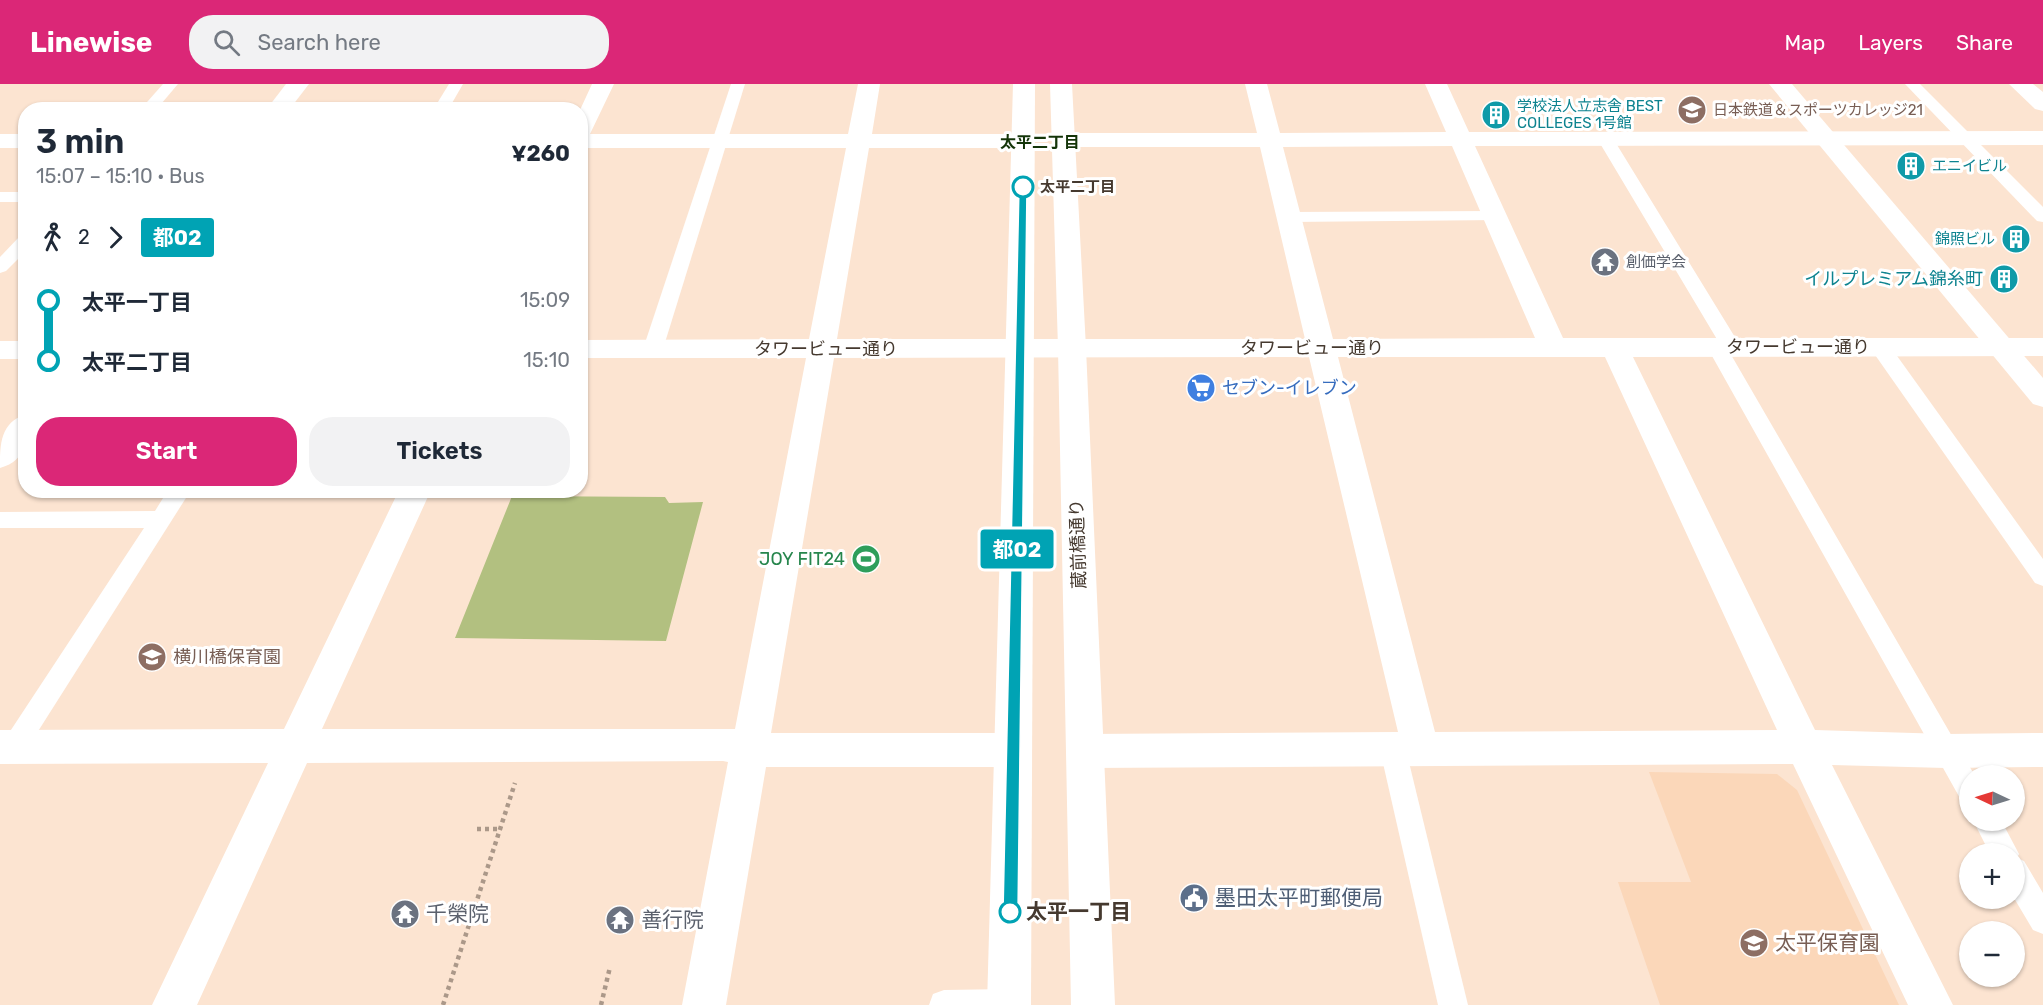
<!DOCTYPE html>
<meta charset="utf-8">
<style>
:root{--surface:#fff;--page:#f2f2f3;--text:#1f2937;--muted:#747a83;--accent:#db2777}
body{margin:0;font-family:Rubik,"Noto Sans JP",sans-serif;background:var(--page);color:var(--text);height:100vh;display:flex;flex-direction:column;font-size:22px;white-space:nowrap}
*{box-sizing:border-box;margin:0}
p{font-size:20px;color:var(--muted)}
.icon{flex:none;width:33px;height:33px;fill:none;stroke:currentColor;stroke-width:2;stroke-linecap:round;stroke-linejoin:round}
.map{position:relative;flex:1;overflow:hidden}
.drawer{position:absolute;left:18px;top:18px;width:570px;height:396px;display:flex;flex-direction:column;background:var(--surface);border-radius:24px;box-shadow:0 2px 4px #0004}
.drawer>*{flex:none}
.badge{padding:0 12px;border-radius:4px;font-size:21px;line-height:39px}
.needle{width:39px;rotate:274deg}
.buttons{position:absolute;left:1959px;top:681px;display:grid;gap:12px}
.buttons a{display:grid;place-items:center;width:66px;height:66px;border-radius:50%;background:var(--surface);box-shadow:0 2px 4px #0004;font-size:30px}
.map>.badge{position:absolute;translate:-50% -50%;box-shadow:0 0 0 3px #fff}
.legs{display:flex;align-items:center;gap:9px;height:66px;padding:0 18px;font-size:20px}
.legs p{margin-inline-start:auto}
.overview{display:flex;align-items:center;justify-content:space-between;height:102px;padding:0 18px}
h1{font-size:33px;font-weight:600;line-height:45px}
.primary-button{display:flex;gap:12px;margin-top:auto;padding:12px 18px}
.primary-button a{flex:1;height:69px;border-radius:24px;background:var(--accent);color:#fff;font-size:24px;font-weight:600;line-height:69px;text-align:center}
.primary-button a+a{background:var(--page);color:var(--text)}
ul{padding:0 18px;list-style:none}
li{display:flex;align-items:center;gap:21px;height:60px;font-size:22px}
li i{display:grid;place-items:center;width:9px;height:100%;margin:0 8px;background:currentColor}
li i::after{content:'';width:15px;height:15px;margin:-8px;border:4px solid;border-radius:50%;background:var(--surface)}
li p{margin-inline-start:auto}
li:first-child i{background:linear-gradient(#0000 50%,currentColor 0)}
li:last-child i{background:linear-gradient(currentColor 50%,#0000 0)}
header{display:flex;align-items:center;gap:36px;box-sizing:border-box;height:84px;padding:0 30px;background:var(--accent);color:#fff}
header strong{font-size:28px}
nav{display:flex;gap:33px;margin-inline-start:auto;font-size:21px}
.search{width:420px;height:54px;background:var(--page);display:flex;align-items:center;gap:15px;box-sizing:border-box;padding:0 21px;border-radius:24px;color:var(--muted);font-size:22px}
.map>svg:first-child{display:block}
.built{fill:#fbd7b9}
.green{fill:#b2c080}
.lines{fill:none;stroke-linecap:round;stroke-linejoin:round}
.path{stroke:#ab9889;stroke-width:4.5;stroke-dasharray:4 4;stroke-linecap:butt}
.service{fill:#fff;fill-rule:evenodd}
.minor{fill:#fff;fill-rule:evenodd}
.tertiary{fill:#fff;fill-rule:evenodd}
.primary{fill:#fff;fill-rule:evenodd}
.line-1{fill:#00a3b4;stroke:#fff;stroke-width:1.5}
.stop-1-dot{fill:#fff;stroke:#00a3b4;stroke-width:3}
.labels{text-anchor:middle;stroke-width:6;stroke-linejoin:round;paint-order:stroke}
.far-culture-label{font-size:15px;fill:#0d838f;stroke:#fff;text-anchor:start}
.far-education-label{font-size:15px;fill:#785e54;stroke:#fff;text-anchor:start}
.far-stop-label{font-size:15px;font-weight:bold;fill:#45392f;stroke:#fff;text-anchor:start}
.far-worship-label{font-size:15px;fill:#5b616d;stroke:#fff;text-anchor:start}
.far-neighbourhood-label{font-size:16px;font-weight:bold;fill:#143509;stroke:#fff}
.culture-label{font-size:18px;fill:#0d838f;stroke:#fff;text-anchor:end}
.street-label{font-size:18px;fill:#45392f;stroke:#fff}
.shop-label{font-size:18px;fill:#366cbe;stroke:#fff;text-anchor:start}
.leisure-label{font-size:18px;fill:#27864d;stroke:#fff;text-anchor:end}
.education-label{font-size:18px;fill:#785e54;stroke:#fff;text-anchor:start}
.near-service-label{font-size:21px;fill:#4e5e75;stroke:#fff;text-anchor:start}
.near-stop-label{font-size:21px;font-weight:bold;fill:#45392f;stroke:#fff;text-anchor:start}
.near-worship-label{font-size:21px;fill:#5b616d;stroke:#fff;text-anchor:start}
.near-education-label{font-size:21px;fill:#785e54;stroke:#fff;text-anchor:start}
</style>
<header>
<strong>Linewise</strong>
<div class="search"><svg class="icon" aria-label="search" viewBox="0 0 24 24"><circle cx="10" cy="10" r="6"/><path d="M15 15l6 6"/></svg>Search here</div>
<nav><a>Map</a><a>Layers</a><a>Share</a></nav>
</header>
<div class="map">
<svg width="2043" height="921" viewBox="0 0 2043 921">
<rect width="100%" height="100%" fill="#fce4d1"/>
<path class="built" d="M1649,688L1777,690L1797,706L1899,921H1660L1618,798H1691Z"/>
<path class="green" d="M512,412L665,413L669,419L703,418L666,557L455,554Z"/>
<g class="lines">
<g class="path">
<path d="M477,745H500"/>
<path d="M443,921L515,699"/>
<path d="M601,921L610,883"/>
</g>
<g class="service">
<path d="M163,0H178L156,26H140Z"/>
<path d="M449,0H463L448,26H433Z"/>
<path d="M731,0H745L663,265L660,270L653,271L646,270L643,265Z"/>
<path d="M1905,0H1920L2043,123V138L2037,137Z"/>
<path d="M1606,51L1614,56L1741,263L1738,268L1730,269L1975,692H1970V719L1961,716L1707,263L1710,258L1718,257L1598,56Z"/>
<rect x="0" y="108" width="26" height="10"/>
<path d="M1495,127L1501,128L1504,132L1501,136L1289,138L1283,137L1280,133L1283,129L1289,128Z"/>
<path d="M26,151V167L6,187L0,189V173L20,152Z"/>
<path d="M1880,257L1887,258L2043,475V502L2035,499L1873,268L1870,263L1873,258Z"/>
<path d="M168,406H191L23,671L14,675L5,671L1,663L5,655L144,444H0V428L155,427Z"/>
<path d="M1393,654L1402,658L1406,666L1468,921H1438L1380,666L1384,658Z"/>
<path d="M1973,736H2001L2019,770L2017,774L2024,777L2043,809V850L2033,846L2014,814V770H1990Z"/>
<path d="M1009,905L1020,909L1024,921H929L933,910L944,906Z"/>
</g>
<g class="minor">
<path d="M592,0H614L590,50H848L858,0H880L872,50H1024L1032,52L1036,57L1032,62L1024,64H869L837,255H1305L1260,63H1063L1055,61L1051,56L1055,51L1063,49H1257L1245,0H1267L1280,49L1446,48L1425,0H1447L1469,48L2043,47V61L1475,62L1563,254H2043V272L1633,273L1815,646L1946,650L2043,649V683L1946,684L1832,681L1953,921H1908L1793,680L1085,684L1072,679L1066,667L1072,655L1085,650L1398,648L1309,273L834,274L771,649H1012L1025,654L1031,666L1025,678L1012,683H766L726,921H682L728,678L723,677L307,679L197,921H152L268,679L0,680V646L284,645L399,406H431L322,645H735L806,274H580V256L809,255L846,64H580V26ZM1452,62L1535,254L1333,255L1283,63ZM1338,273H1605L1777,646L1435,648Z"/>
<path d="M2009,0H2033L2043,8V27L2035,25Z"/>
<rect x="0" y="50" width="26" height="14"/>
<rect x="0" y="257" width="26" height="18"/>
</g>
<g class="tertiary">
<path d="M286,0H309L289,26H266Z"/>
<path d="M1769,0H1792L2043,294V323L2033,320Z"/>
<path d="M26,330C26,355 28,376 0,384C0,360 0,339 26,330Z"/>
</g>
<g class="primary">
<path d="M1013,0H1035L1031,921H987Z"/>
<path d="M1050,0H1072L1086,264L1115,921H1071L1058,264Z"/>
</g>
</g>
<path class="line-1" d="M1023,100L1027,103L1018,828L1015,833L1010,835L1005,833L1003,828L1019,103Z"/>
<defs>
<g id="university-disc" transform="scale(1.5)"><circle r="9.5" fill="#8d6e63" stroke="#fff"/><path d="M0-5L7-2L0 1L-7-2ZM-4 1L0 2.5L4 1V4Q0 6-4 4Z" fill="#fff"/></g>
<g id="building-disc" transform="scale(1.5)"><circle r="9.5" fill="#0f9aa8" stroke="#fff"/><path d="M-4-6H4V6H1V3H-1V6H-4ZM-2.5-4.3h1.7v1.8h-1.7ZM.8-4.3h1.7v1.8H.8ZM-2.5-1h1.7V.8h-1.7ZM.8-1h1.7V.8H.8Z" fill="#fff"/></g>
<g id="temple-disc" transform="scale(1.5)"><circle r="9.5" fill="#6b7280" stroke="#fff"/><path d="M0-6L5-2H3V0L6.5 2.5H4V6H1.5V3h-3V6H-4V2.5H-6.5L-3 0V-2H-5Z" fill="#fff"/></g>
<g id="supermarket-disc" transform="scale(1.5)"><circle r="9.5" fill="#3f7fe0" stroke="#fff"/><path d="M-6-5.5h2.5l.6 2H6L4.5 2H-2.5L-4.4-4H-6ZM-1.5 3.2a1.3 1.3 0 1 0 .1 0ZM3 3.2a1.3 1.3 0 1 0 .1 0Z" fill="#fff"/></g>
<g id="stadium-disc" transform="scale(1.5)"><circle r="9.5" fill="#2e9e5b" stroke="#fff"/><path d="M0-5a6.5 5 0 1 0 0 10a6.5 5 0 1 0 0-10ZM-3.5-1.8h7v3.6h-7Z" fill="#fff"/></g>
<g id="school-disc" transform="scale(1.5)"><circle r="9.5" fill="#8d6e63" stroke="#fff"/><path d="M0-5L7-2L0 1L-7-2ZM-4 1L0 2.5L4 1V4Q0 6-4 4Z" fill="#fff"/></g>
<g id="civic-disc" transform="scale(1.5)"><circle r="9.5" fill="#5c6f8a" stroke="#fff"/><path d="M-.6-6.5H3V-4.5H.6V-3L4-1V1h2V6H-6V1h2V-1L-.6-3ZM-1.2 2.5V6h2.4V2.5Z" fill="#fff"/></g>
</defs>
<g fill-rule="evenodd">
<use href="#university-disc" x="1692" y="26"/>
<use href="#building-disc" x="1496" y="31"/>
<use href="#building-disc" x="1911" y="82"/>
<use href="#building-disc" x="2016" y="155"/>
<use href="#temple-disc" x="1605" y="178"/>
<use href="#building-disc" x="2004" y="195"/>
<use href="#supermarket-disc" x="1201" y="304"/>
<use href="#stadium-disc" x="866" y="475"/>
<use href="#school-disc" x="152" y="573"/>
<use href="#civic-disc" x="1194" y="814"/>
<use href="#temple-disc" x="405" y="830"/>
<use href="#temple-disc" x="620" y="836"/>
<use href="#school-disc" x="1754" y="859"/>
</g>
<g class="stop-1-dot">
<circle cx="1023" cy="103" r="10"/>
<circle cx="1010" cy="828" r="10"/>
</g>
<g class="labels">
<g class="far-culture-label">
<text x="1517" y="27">学校法人立志舎 BEST<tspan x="1517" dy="17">COLLEGES 1号館</tspan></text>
<text x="1932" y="87">エニイビル</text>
<text x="1995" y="160" text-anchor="end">錦照ビル</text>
</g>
<g class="far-education-label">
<text x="1713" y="31">日本鉄道＆スポーツカレッジ21</text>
</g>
<g class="far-stop-label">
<text x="1040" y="108">太平二丁目</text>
</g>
<g class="far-worship-label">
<text x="1626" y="183">創価学会</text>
</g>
<g class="far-neighbourhood-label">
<text x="1040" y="64">太平二丁目</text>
</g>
<g class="culture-label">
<text x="1983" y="201">イルプレミアム錦糸町</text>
</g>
<g class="street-label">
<text x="1798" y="269">タワービュー通り</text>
<text x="1312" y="270">タワービュー通り</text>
<text x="826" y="271">タワービュー通り</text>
<text transform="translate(1078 460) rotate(-92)" y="6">蔵前橋通り</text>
</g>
<g class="shop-label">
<text x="1222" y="310">セブン-イレブン</text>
</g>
<g class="leisure-label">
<text x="845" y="481">JOY FIT24</text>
</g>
<g class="education-label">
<text x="173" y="579">横川橋保育園</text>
</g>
<g class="near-service-label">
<text x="1215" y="821">墨田太平町郵便局</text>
</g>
<g class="near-stop-label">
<text x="1026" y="835">太平一丁目</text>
</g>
<g class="near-worship-label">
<text x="426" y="837">千榮院</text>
<text x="641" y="843">善行院</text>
</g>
<g class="near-education-label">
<text x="1775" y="866">太平保育園</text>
</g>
</g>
</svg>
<div class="buttons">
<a><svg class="needle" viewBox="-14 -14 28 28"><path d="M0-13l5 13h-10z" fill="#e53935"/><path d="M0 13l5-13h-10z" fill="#747a83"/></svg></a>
<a>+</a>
<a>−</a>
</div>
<b class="badge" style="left:1017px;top:465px;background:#00a3b4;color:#fff">都02</b>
<section class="drawer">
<div class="overview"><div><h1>3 min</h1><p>15:07 – 15:10 · Bus</p></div><b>¥260</b></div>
<div class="legs"><svg class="icon" aria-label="walk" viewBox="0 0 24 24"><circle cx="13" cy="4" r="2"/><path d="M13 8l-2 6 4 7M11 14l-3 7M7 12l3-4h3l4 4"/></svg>2<svg class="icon" aria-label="forward" viewBox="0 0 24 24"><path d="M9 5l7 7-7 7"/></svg><b class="badge" style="background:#00a3b4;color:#fff">都02</b></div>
<ul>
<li><i style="color:#00a3b4"></i><b>太平一丁目</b><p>15:09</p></li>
<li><i style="color:#00a3b4"></i><b>太平二丁目</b><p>15:10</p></li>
</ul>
<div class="primary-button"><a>Start</a><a>Tickets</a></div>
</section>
</div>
